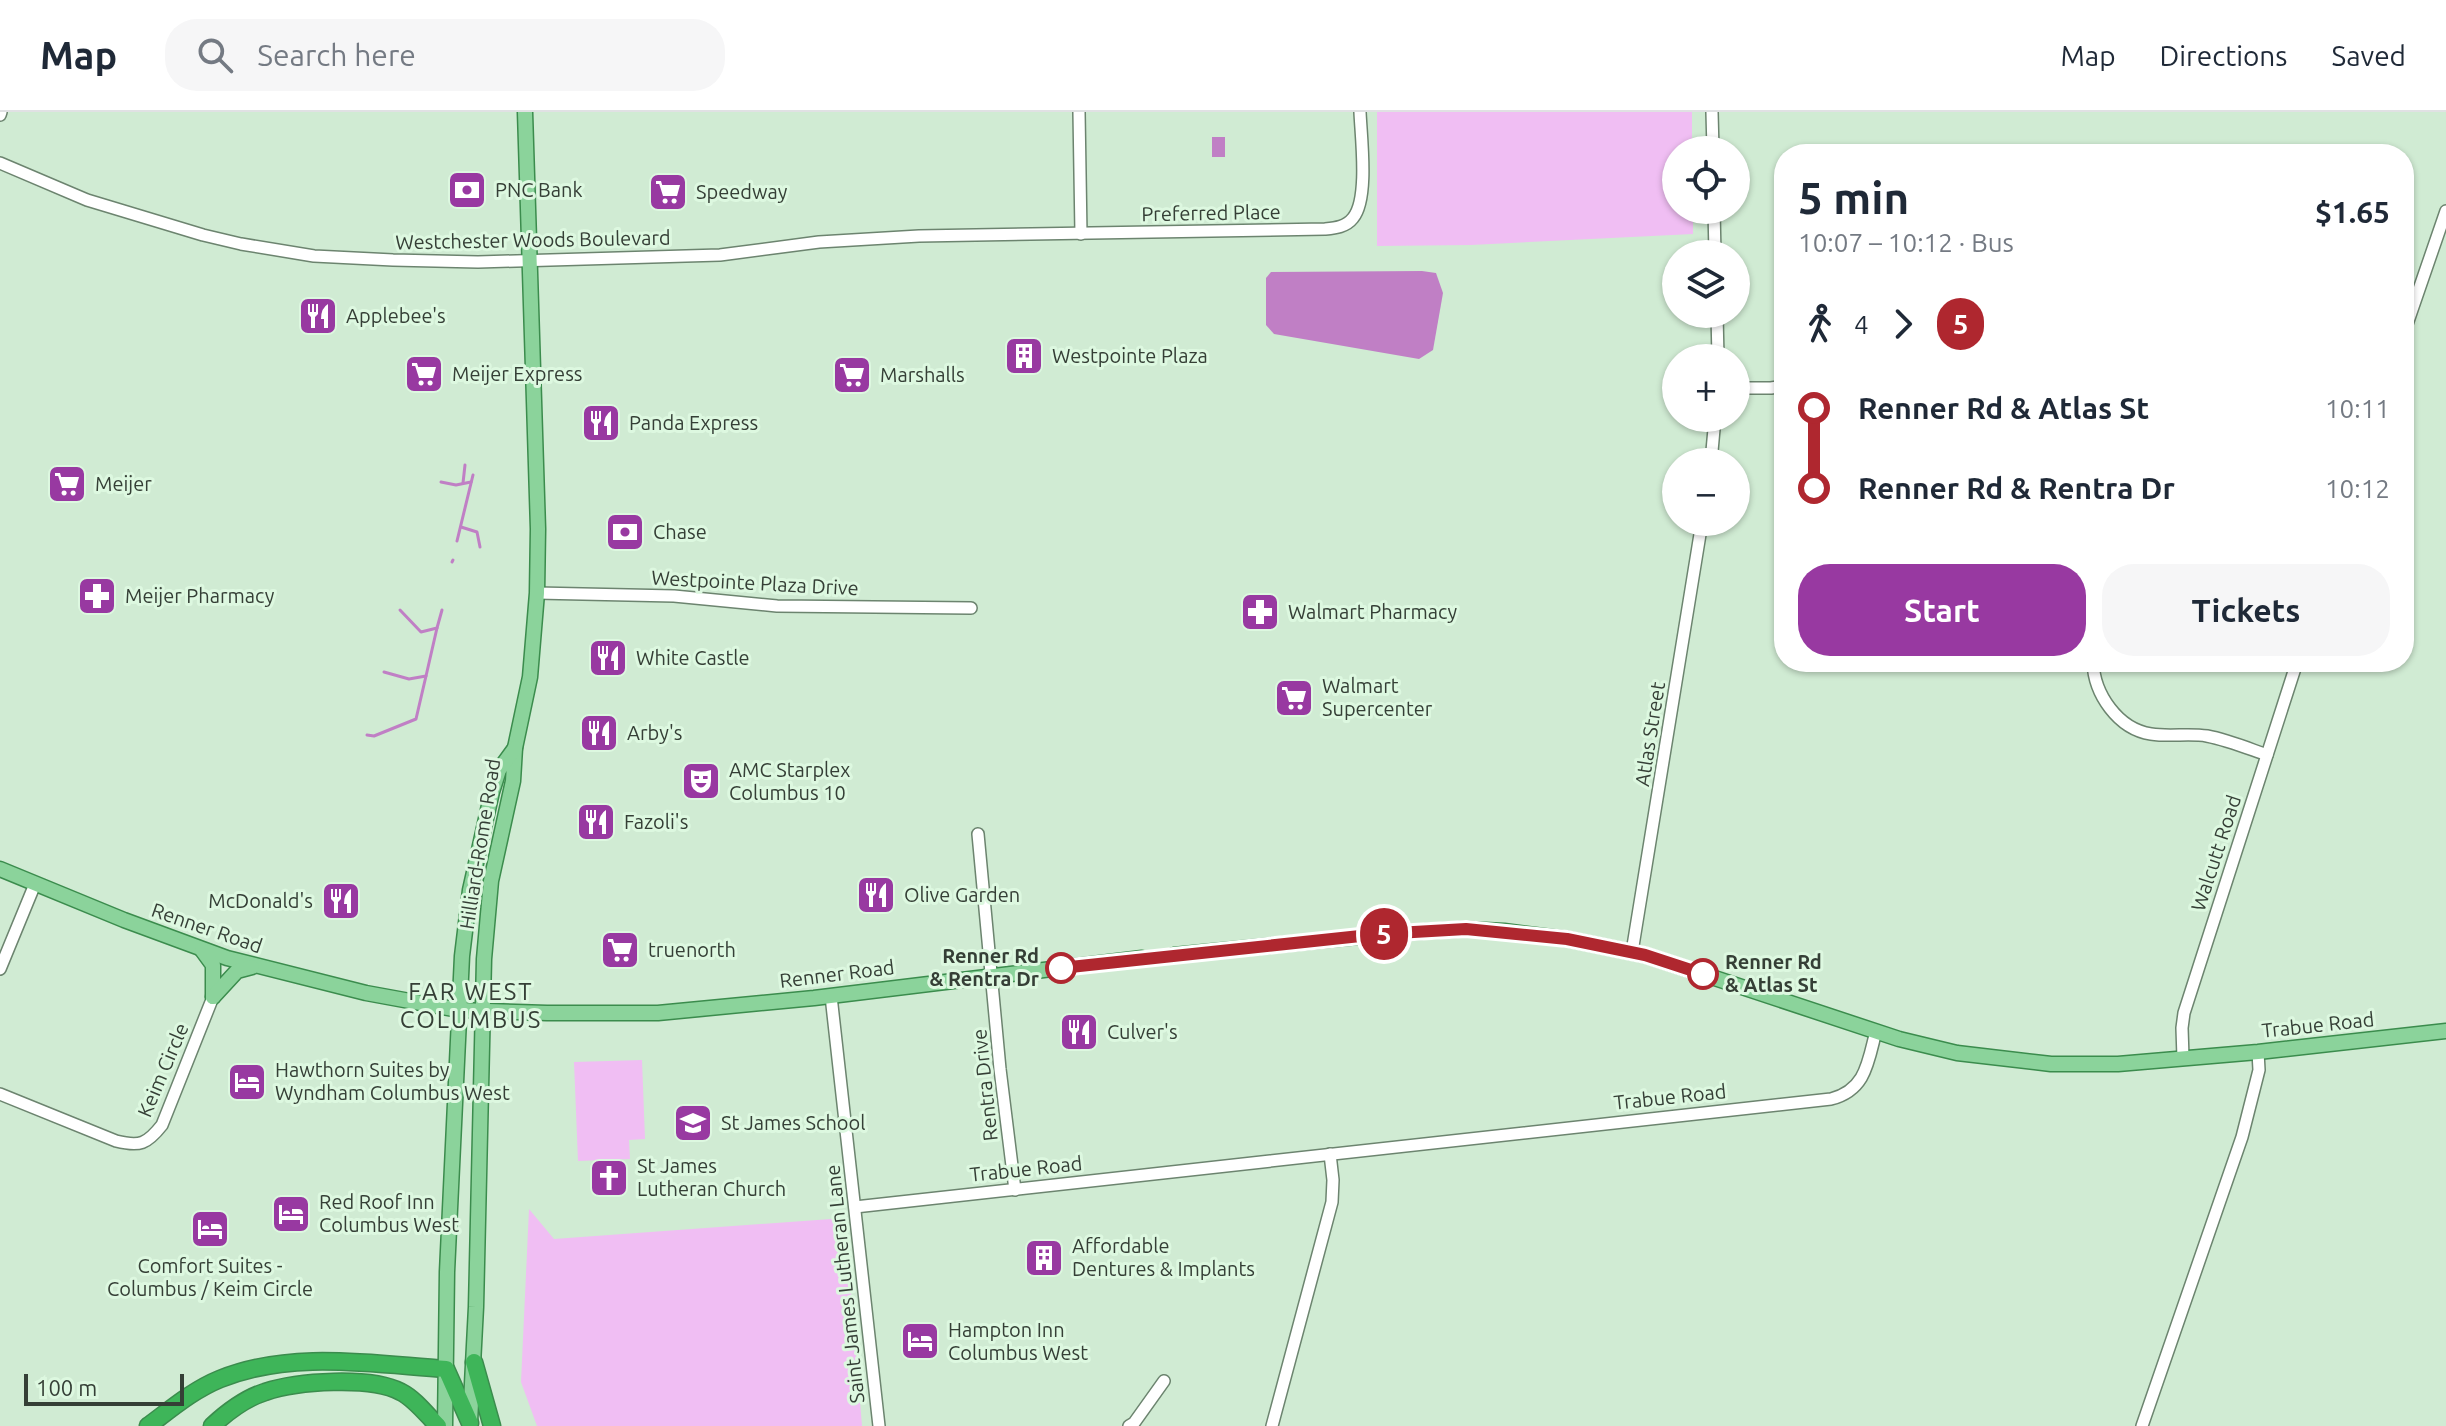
<!DOCTYPE html>
<meta charset="utf-8">
<style>
:root{--surface:#fff;--page:#f6f6f7;--text:#1f2937;--muted:#747a83;--line:#e0e1e3;--accent:#9839a1}
body{margin:0;font-family:Ubuntu,sans-serif;background:var(--page);color:var(--text);height:100vh;display:flex;flex-direction:column;font-size:30px;white-space:nowrap}
*{box-sizing:border-box;margin:0}
p{font-size:26px;color:var(--muted)}
.icon{flex:none;width:44px;height:44px;fill:none;stroke:currentColor;stroke-width:2;stroke-linecap:round;stroke-linejoin:round}
.map{position:relative;flex:1;overflow:hidden}
.sheet{position:absolute;left:1774px;top:32px;width:640px;height:528px;display:flex;flex-direction:column;background:var(--surface);border-radius:32px;box-shadow:0 2px 6px #0004}
.sheet>*{flex:none}
.badge{padding:0 16px;border-radius:26px;font-size:28px;line-height:52px}
.tools{position:absolute;left:1662px;top:24px;display:grid;gap:16px}
.tools a{display:grid;place-items:center;width:88px;height:88px;border-radius:50%;background:var(--surface);box-shadow:0 2px 6px #0004;font-size:40px}
.scale{position:absolute;left:24px;bottom:20px;width:160px;box-sizing:border-box;padding-left:8px;border:4px solid #353f36;border-top:0;font-size:22px;line-height:28px;white-space:nowrap;color:#353f36;-webkit-text-stroke:6px #ddf8e0;paint-order:stroke}
.map>.badge{position:absolute;translate:-50% -50%;box-shadow:0 0 0 4px #fff}
.legs{display:flex;align-items:center;gap:12px;height:88px;padding:0 24px;font-size:26px}
.legs p{margin-inline-start:auto}
.headline{display:flex;align-items:center;justify-content:space-between;height:136px;padding:0 24px}
h1{font-size:44px;font-weight:700;line-height:60px}
.primary-button{display:flex;gap:16px;margin-top:auto;padding:16px 24px}
.primary-button a{flex:1;height:92px;border-radius:32px;background:var(--accent);color:#fff;font-size:32px;font-weight:700;line-height:92px;text-align:center}
.primary-button a+a{background:var(--page);color:var(--text)}
ul{padding:0 24px;list-style:none}
li{display:flex;align-items:center;gap:28px;height:80px;font-size:30px}
li i{display:grid;place-items:center;width:12px;height:100%;margin:0 10px;background:currentColor}
li i::after{content:'';width:20px;height:20px;margin:-10px;border:6px solid;border-radius:50%;background:var(--surface)}
li p{margin-inline-start:auto}
li:first-child i{background:linear-gradient(#0000 50%,currentColor 0)}
li:last-child i{background:linear-gradient(currentColor 50%,#0000 0)}
header{display:flex;align-items:center;gap:48px;box-sizing:border-box;height:112px;padding:0 40px;background:var(--surface);border-bottom:2px solid var(--line)}
header strong{font-size:38px}
nav{display:flex;gap:44px;margin-inline-start:auto;font-size:28px}
.search{width:560px;height:72px;background:var(--page);display:flex;align-items:center;gap:20px;box-sizing:border-box;padding:0 28px;border-radius:32px;color:var(--muted);font-size:30px}
.map>svg:first-child{display:block}
.green{fill:#f0bef3}
.water{fill:#c07fc5}
.lines{fill:none;stroke-linecap:round;stroke-linejoin:round}
.stream{stroke:#c07fc5;stroke-width:3}
.minor-casing{stroke:#6c846f;stroke-width:14}
.major-casing{stroke:#3b8c4d;stroke-width:17}
.highway-casing{stroke:#3b8c4d;stroke-width:19}
.minor{stroke:#fff;stroke-width:11}
.major{stroke:#8bd39b;stroke-width:14}
.highway{stroke:#3eb559;stroke-width:16}
.line-1-casing{stroke:#fff;stroke-width:18}
.line-1{stroke:#af272f;stroke-width:12}
.stop-1-dot{fill:#fff;stroke:#af272f;stroke-width:4}
.labels{text-anchor:middle;stroke-width:6;stroke-linejoin:round;paint-order:stroke}
.poi-label{font-size:20px;fill:#353f36;stroke:#ddf8e0;text-anchor:start}
.street-label{font-size:20px;fill:#353f36;stroke:#ddf8e0}
.stop-label{font-size:20px;font-weight:bold;fill:#353f36;stroke:#ddf8e0;text-anchor:end}
.quarter-label{font-size:24px;letter-spacing:2px;fill:#353f36;stroke:#ddf8e0}
</style>
<header>
<strong>Map</strong>
<div class="search"><svg class="icon" aria-label="search" viewBox="0 0 24 24"><circle cx="10" cy="10" r="6"/><path d="M15 15l6 6"/></svg>Search here</div>
<nav><a>Map</a><a>Directions</a><a>Saved</a></nav>
</header>
<div class="map">
<svg width="2446" height="1314" viewBox="0 0 2446 1314">
<rect width="100%" height="100%" fill="#d0ebd3"/>
<g class="green">
<path d="M1377,0H1692V38H1676V98H1693V122L1471,133L1377,134Z"/>
<path d="M642,948L645,1027L629,1028L630,1047L578,1049L574,950Z"/>
<path d="M529,1097L554,1127L845,1106L862,1314H537L521,1270Z"/>
</g>
<g class="water">
<rect x="1212" y="25" width="13" height="20"/>
<path d="M1422,159L1436,161L1443,181L1433,238L1419,247L1274,222L1266,213V166L1271,160Z"/>
</g>
<g class="lines">
<g class="stream">
<path d="M441,370L456,373L471,370"/>
<path d="M463,371L465,353"/>
<path d="M461,415L477,420L480,435"/>
<path d="M457,429L473,363"/>
<path d="M452,450L453,448"/>
<path d="M400,498L421,520L437,516L442,498"/>
<path d="M384,560L409,567L426,564L437,516"/>
<path d="M367,623L374,624L416,607L426,564"/>
</g>
<g class="minor-casing">
<g id="minor">
<path d="M1079,0L1081,122"/>
<path d="M1712,0L1713,38"/>
<path d="M0,3L1,0"/>
<path d="M0,51L87,88L203,123L241,132L314,144L393,148L478,150L720,143L819,130L919,124L1325,117C1335,116 1346,115 1353,106C1369,87 1361,25 1360,0"/>
<path d="M1714,98L1715,142"/>
<path d="M1717,202L1718,246"/>
<path d="M2404,221L2446,99"/>
<path d="M1736,276H1771L1784,274"/>
<path d="M1711,350L1715,306"/>
<path d="M537,481L674,484L777,494L971,496"/>
<path d="M2093,550C2094,582 2118,617 2151,622C2170,625 2189,621 2207,624C2228,628 2247,636 2267,643"/>
<path d="M978,722L1000,957L1015,1078"/>
<path d="M1632,840L1702,410"/>
<path d="M1142,846L1174,843"/>
<path d="M0,857L35,772"/>
<path d="M831,884L879,1314"/>
<path d="M2183,946L2182,916L2184,901L2297,550"/>
<path d="M0,982L116,1029C140,1035 147,1032 162,1013L213,885"/>
<path d="M855,1095L1831,987C1866,978 1868,950 1876,919"/>
<path d="M1129,1314L1134,1311L1164,1269"/>
<path d="M1272,1314L1332,1090L1333,1068L1330,1042"/>
<path d="M2142,1314L2242,1025L2259,958L2258,940"/>
</g>
</g>
<g class="major-casing">
<g id="major">
<path d="M0,757L124,808L227,846L366,881L459,898L547,901H658L814,886L1142,846"/>
<path d="M202,838L213,853V885"/>
<path d="M1174,843L1398,821L1466,817L1504,819L1567,827L1645,843L1899,927L1957,941L2051,952H2118L2258,940L2446,919"/>
<path d="M213,885L237,859L252,855"/>
<path d="M470,1310L476,1195L484,847L491,769L513,669L515,636L530,565L537,481L538,417L525,0"/>
<path d="M445,1314L447,1160L462,844L470,778L492,680L499,658L515,636"/>
</g>
</g>
<g class="highway-casing">
<g id="highway">
<path d="M474,1250L492,1314"/>
<path d="M148,1314C171,1297 193,1278 220,1267C291,1238 372,1252 446,1257L470,1311"/>
<path d="M212,1314C226,1301 246,1286 265,1280C297,1269 371,1264 401,1280C415,1287 427,1303 438,1314"/>
</g>
</g>
<use href="#minor" class="minor"/>
<use href="#major" class="major"/>
<use href="#highway" class="highway"/>
</g>
<g class="lines">
<g class="line-1-casing">
<path id="line-1" d="M1061,856L1379,822L1466,817L1567,827L1645,843L1703,862"/>
</g>
<use href="#line-1" class="line-1"/>
</g>
<defs>
<g id="bank-square" transform="scale(2)"><rect x="-9" y="-9" width="18" height="18" rx="4" fill="#9839a1" stroke="#ddf8e0"/><path d="M-6-4H6V4H-6ZM0-2.3a2.3 2.3 0 1 0 0 4.6a2.3 2.3 0 1 0 0-4.6Z" fill="#fff"/></g>
<g id="supermarket-square" transform="scale(2)"><rect x="-9" y="-9" width="18" height="18" rx="4" fill="#9839a1" stroke="#ddf8e0"/><path d="M-6-5.5h2.5l.6 2H6L4.5 2H-2.5L-4.4-4H-6ZM-1.5 3.2a1.3 1.3 0 1 0 .1 0ZM3 3.2a1.3 1.3 0 1 0 .1 0Z" fill="#fff"/></g>
<g id="restaurant-square" transform="scale(2)"><rect x="-9" y="-9" width="18" height="18" rx="4" fill="#9839a1" stroke="#ddf8e0"/><path d="M-5-6h1v4h1v-4h1v4h1v-4h1v5L-1.5 .5V6h-2V.5L-5-1ZM5-6V6H3V1.5H1.5Q1.5-4 5-6Z" fill="#fff"/></g>
<g id="building-square" transform="scale(2)"><rect x="-9" y="-9" width="18" height="18" rx="4" fill="#9839a1" stroke="#ddf8e0"/><path d="M-4-6H4V6H1V3H-1V6H-4ZM-2.5-4.3h1.7v1.8h-1.7ZM.8-4.3h1.7v1.8H.8ZM-2.5-1h1.7V.8h-1.7ZM.8-1h1.7V.8H.8Z" fill="#fff"/></g>
<g id="pharmacy-square" transform="scale(2)"><rect x="-9" y="-9" width="18" height="18" rx="4" fill="#9839a1" stroke="#ddf8e0"/><path d="M-2-6h4v4h4v4h-4v4h-4v-4h-4v-4h4Z" fill="#fff"/></g>
<g id="theatre-square" transform="scale(2)"><rect x="-9" y="-9" width="18" height="18" rx="4" fill="#9839a1" stroke="#ddf8e0"/><path d="M-5-5.5Q0-4 5-5.5V0Q5 5 0 6Q-5 5-5 0ZM-3.3-2.5H-1v1.5H-3.3ZM1-2.5H3.3v1.5H1ZM-2.8 1Q0 5.5 2.8 1Z" fill="#fff"/></g>
<g id="hotel-square" transform="scale(2)"><rect x="-9" y="-9" width="18" height="18" rx="4" fill="#9839a1" stroke="#ddf8e0"/><path d="M-6-4.5h1.5V1H6V5H4.5V3h-9V5H-6ZM-4 0a1.8 1.8 0 1 1 3.6 0ZM.5 0V-2.5h3Q6-2.5 6 0Z" fill="#fff"/></g>
<g id="school-square" transform="scale(2)"><rect x="-9" y="-9" width="18" height="18" rx="4" fill="#9839a1" stroke="#ddf8e0"/><path d="M0-5L7-2L0 1L-7-2ZM-4 1L0 2.5L4 1V4Q0 6-4 4Z" fill="#fff"/></g>
<g id="church-square" transform="scale(2)"><rect x="-9" y="-9" width="18" height="18" rx="4" fill="#9839a1" stroke="#ddf8e0"/><path d="M-1.2-6h2.4v3.5h3.3v2.4h-3.3V6h-2.4V-.1h-3.3v-2.4h3.3Z" fill="#fff"/></g>
</defs>
<g fill-rule="evenodd">
<use href="#bank-square" x="467" y="78"/>
<use href="#supermarket-square" x="668" y="80"/>
<use href="#restaurant-square" x="318" y="204"/>
<use href="#building-square" x="1024" y="244"/>
<use href="#supermarket-square" x="424" y="262"/>
<use href="#supermarket-square" x="852" y="263"/>
<use href="#restaurant-square" x="601" y="311"/>
<use href="#supermarket-square" x="67" y="372"/>
<use href="#bank-square" x="625" y="420"/>
<use href="#pharmacy-square" x="97" y="484"/>
<use href="#pharmacy-square" x="1260" y="500"/>
<use href="#restaurant-square" x="608" y="546"/>
<use href="#supermarket-square" x="1294" y="586"/>
<use href="#restaurant-square" x="599" y="621"/>
<use href="#theatre-square" x="701" y="669"/>
<use href="#restaurant-square" x="596" y="710"/>
<use href="#restaurant-square" x="876" y="783"/>
<use href="#restaurant-square" x="341" y="789"/>
<use href="#supermarket-square" x="620" y="838"/>
<use href="#restaurant-square" x="1079" y="920"/>
<use href="#hotel-square" x="247" y="970"/>
<use href="#school-square" x="693" y="1011"/>
<use href="#church-square" x="609" y="1066"/>
<use href="#hotel-square" x="291" y="1102"/>
<use href="#hotel-square" x="210" y="1117"/>
<use href="#building-square" x="1044" y="1146"/>
<use href="#hotel-square" x="920" y="1229"/>
</g>
<g class="stop-1-dot">
<circle cx="1061" cy="856" r="14"/>
<circle cx="1703" cy="862" r="14"/>
</g>
<g class="labels">
<g class="poi-label">
<text x="495" y="85">PNC Bank</text>
<text x="696" y="87">Speedway</text>
<text x="346" y="211">Applebee's</text>
<text x="1052" y="251">Westpointe Plaza</text>
<text x="452" y="269">Meijer Express</text>
<text x="880" y="270">Marshalls</text>
<text x="629" y="318">Panda Express</text>
<text x="95" y="379">Meijer</text>
<text x="653" y="427">Chase</text>
<text x="125" y="491">Meijer Pharmacy</text>
<text x="1288" y="507">Walmart Pharmacy</text>
<text x="636" y="553">White Castle</text>
<text x="1322" y="581">Walmart<tspan x="1322" dy="23">Supercenter</tspan></text>
<text x="627" y="628">Arby's</text>
<text x="729" y="665">AMC Starplex<tspan x="729" dy="23">Columbus 10</tspan></text>
<text x="624" y="717">Fazoli's</text>
<text x="904" y="790">Olive Garden</text>
<text x="313" y="796" text-anchor="end">McDonald's</text>
<text x="648" y="845">truenorth</text>
<text x="1107" y="927">Culver's</text>
<text x="275" y="965">Hawthorn Suites by<tspan x="275" dy="23">Wyndham Columbus West</tspan></text>
<text x="721" y="1018">St James School</text>
<text x="637" y="1061">St James<tspan x="637" dy="23">Lutheran Church</tspan></text>
<text x="319" y="1097">Red Roof Inn<tspan x="319" dy="23">Columbus West</tspan></text>
<text x="1072" y="1141">Affordable<tspan x="1072" dy="23">Dentures &amp; Implants</tspan></text>
<text x="210" y="1161" text-anchor="middle">Comfort Suites -<tspan x="210" dy="23">Columbus / Keim Circle</tspan></text>
<text x="948" y="1225">Hampton Inn<tspan x="948" dy="23">Columbus West</tspan></text>
</g>
<g class="street-label">
<text transform="translate(1211 101) rotate(-1)" y="7">Preferred Place</text>
<text transform="translate(533 128) rotate(-1)" y="7">Westchester Woods Boulevard</text>
<text transform="translate(755 471) rotate(3)" y="7">Westpointe Plaza Drive</text>
<text transform="translate(1650 622) rotate(-81)" y="7">Atlas Street</text>
<text transform="translate(480 732) rotate(-81)" y="7">Hilliard-Rome Road</text>
<text transform="translate(2216 741) rotate(-72)" y="7">Walcutt Road</text>
<text transform="translate(207 816) rotate(19)" y="7">Renner Road</text>
<text transform="translate(837 862) rotate(-7)" y="7">Renner Road</text>
<text transform="translate(2318 913) rotate(-6)" y="7">Trabue Road</text>
<text transform="translate(163 958) rotate(-67)" y="7">Keim Circle</text>
<text transform="translate(985 973) rotate(-96)" y="7">Rentra Drive</text>
<text transform="translate(1670 985) rotate(-6)" y="7">Trabue Road</text>
<text transform="translate(1026 1057) rotate(-6)" y="7">Trabue Road</text>
<text transform="translate(845 1172) rotate(-96)" y="7">Saint James Lutheran Lane</text>
</g>
<g class="stop-label">
<text x="1039" y="851">Renner Rd<tspan x="1039" dy="23">&amp; Rentra Dr</tspan></text>
<text x="1725" y="857" text-anchor="start">Renner Rd<tspan x="1725" dy="23">&amp; Atlas St</tspan></text>
</g>
<g class="quarter-label">
<text x="471" y="888">FAR WEST<tspan x="471" dy="28">COLUMBUS</tspan></text>
</g>
</g>
</svg>
<div class="tools">
<a><svg class="icon" aria-label="locate" viewBox="0 0 24 24"><circle cx="12" cy="12" r="6"/><path d="M12 2v4M12 18v4M2 12h4M18 12h4"/></svg></a>
<a><svg class="icon" aria-label="layers" viewBox="0 0 24 24"><path d="M12 4l9 5-9 5-9-5zM3 14l9 5 9-5"/></svg></a>
<a>+</a>
<a>−</a>
</div>
<div class="scale">100 m</div>
<b class="badge" style="left:1384px;top:822px;background:#af272f;color:#fff">5</b>
<section class="sheet">
<div class="headline"><div><h1>5 min</h1><p>10:07 – 10:12 · Bus</p></div><b>$1.65</b></div>
<div class="legs"><svg class="icon" aria-label="walk" viewBox="0 0 24 24"><circle cx="13" cy="4" r="2"/><path d="M13 8l-2 6 4 7M11 14l-3 7M7 12l3-4h3l4 4"/></svg>4<svg class="icon" aria-label="forward" viewBox="0 0 24 24"><path d="M9 5l7 7-7 7"/></svg><b class="badge" style="background:#af272f;color:#fff">5</b></div>
<ul>
<li><i style="color:#af272f"></i><b>Renner Rd &amp; Atlas St</b><p>10:11</p></li>
<li><i style="color:#af272f"></i><b>Renner Rd &amp; Rentra Dr</b><p>10:12</p></li>
</ul>
<div class="primary-button"><a>Start</a><a>Tickets</a></div>
</section>
</div>
